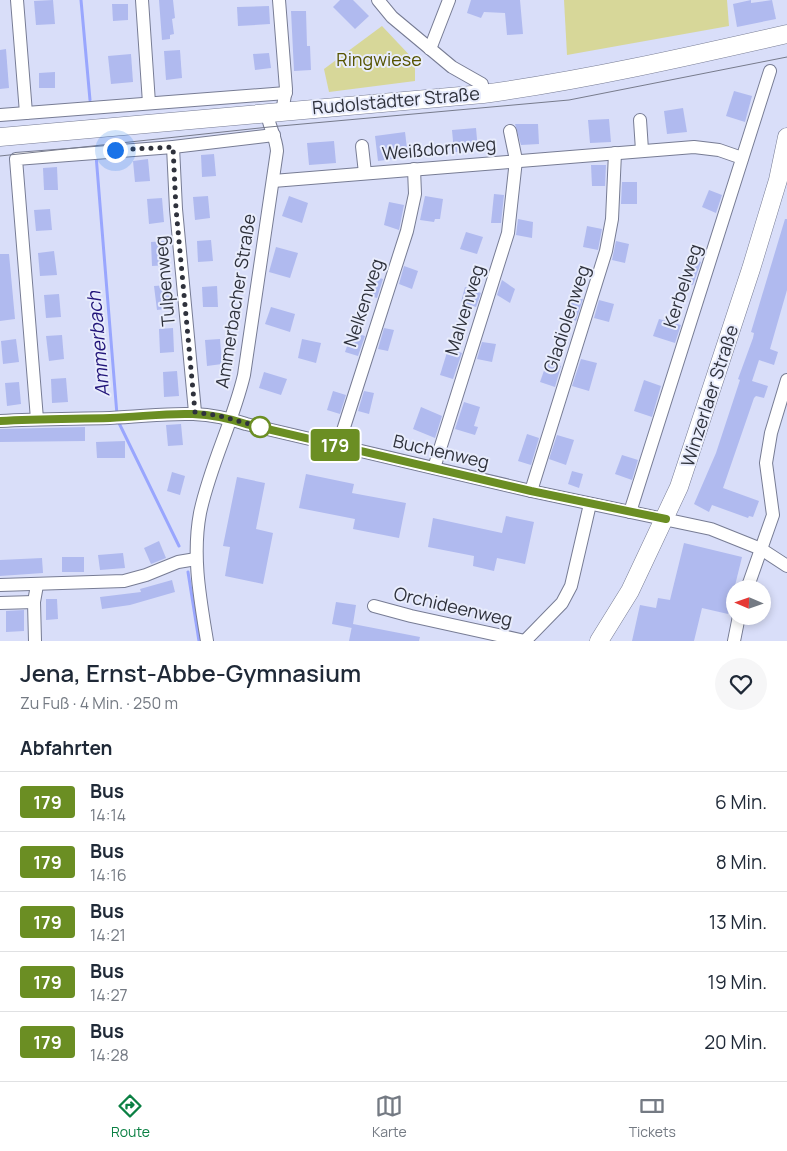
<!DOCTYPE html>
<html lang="de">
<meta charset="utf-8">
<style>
:root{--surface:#fff;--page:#f6f6f7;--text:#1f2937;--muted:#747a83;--line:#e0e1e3;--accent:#0b8043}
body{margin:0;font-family:Manrope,sans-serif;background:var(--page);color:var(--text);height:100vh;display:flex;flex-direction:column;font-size:19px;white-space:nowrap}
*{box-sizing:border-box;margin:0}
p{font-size:16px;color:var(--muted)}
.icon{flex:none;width:28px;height:28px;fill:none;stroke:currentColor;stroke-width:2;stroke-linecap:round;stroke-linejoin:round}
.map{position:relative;height:641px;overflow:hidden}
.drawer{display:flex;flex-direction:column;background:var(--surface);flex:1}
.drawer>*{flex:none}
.badge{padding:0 10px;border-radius:4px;font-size:18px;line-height:32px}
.needle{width:32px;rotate:272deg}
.buttons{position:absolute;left:726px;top:580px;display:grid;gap:10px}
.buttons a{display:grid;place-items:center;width:45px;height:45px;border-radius:50%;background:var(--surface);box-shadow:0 2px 8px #0003;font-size:25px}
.you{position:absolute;width:25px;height:25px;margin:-12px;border:4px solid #fff;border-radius:50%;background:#1a73e8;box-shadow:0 0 0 8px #1a73e833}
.map>.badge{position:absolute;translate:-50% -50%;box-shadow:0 0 0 2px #fff}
h2{padding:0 20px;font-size:19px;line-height:45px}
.round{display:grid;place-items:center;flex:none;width:52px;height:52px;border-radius:26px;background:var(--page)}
.head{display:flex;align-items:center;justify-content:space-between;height:85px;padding:0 20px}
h1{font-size:24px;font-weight:600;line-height:38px}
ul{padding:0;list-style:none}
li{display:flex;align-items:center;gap:15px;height:60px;padding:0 20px;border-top:1px solid var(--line)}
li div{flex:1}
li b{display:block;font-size:19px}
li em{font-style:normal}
li .badge{min-width:55px;font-weight:700;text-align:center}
.dock{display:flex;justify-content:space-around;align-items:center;height:70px;border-top:1px solid var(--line);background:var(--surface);font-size:14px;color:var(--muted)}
.dock a{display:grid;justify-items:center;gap:2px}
.dock .active{color:var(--accent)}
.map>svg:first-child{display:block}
.green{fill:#d7d799}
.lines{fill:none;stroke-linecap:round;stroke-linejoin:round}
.stream{stroke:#99a6fe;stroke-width:3}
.building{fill:#b0baef}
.minor-casing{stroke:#777c94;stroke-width:14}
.secondary-casing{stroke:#777c94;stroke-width:19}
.minor{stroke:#fff;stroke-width:12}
.secondary{stroke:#fff;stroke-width:18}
.tram{stroke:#777b8c;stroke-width:1}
.line-casing{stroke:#fff;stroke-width:11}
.line{stroke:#6b8e23;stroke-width:8}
.walk{stroke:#2f323c;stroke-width:5;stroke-dasharray:0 9}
.stop-dot{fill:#fff;stroke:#6b8e23;stroke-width:2.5}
.labels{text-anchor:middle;stroke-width:4;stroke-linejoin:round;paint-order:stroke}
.park-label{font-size:18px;fill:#565400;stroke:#e8ecfc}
.street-label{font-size:18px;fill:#2f323c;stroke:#e8ecfc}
.water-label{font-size:19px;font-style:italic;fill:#211479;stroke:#e8ecfc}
</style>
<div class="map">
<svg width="787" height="641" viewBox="0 0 787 641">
<rect width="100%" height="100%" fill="#d9def9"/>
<g class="green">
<path d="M564,0H727L729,26L567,55Z"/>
<path d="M382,26L415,61V81L329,92L324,69Z"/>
</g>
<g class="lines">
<g class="stream">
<path d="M81,0L90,100"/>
<path d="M96,155L117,415"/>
<path d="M118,421L179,546"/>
<path d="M188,572L199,641"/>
</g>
</g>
<g class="building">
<path d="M53,0L55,24L36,25L34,1Z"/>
<path d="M159,0H173L175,18L172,19L174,34L170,35V39L162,40Z"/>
<path d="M340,0H353L369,16L355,29L333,7Z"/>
<path d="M471,0H520L523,34L507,35L505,13L484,12L481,18L467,13Z"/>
<path d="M751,0V3L772,0L776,19L737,27L733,4Z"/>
<path d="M112,4H128V20L113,21Z"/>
<path d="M269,6L270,24L238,26L237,7Z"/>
<path d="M291,11H306L307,46H310L311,70L294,71Z"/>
<path d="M6,49L9,88L0,89V50Z"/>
<path d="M180,50L182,78L166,80L164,51Z"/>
<path d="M269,53L271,68L255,70L253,54Z"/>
<path d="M131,54L133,82L111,84L108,56Z"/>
<path d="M55,72V88H39V73Z"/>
<path d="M734,91L752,96L745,122L726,116Z"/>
<path d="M683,108L687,132L667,134L664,111Z"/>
<path d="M609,119L611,142L590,143L588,120Z"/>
<path d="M515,124H538L539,144L521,145Z"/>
<path d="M476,128L478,151L454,152L452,130Z"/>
<path d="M405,132L408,157L378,161L375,136Z"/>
<path d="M334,141L336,163L309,165L307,143Z"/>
<path d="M214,154L216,176L202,177L201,155Z"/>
<path d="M148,159L150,181L135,182L133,161Z"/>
<path d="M591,165H606L605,186H592Z"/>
<path d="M57,167L58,190H44L43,168Z"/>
<path d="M622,182H637V204H621Z"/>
<path d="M709,190L722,195L716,213L702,207Z"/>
<path d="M494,194L504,195L501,223H491Z"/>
<path d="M208,196L210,218L195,220L193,197Z"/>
<path d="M289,196L308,203L302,223L282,216Z"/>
<path d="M425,196L443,199L440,219H435L434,222L420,220Z"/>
<path d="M162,198L164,222L149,224L147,199Z"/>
<path d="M389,202L404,205L399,230L384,225Z"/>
<path d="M50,209L52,230L36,231L34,210Z"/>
<path d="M518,219L533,222L532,238L516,235Z"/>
<path d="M785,219H787V290L770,349L778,352L774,365L759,360L752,381L768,386L764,398L756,396L754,398L723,488L759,501L753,517L749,516L748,518L712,505L709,512L694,504L716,453L740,380L738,379L753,338L754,333L751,332Z"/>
<path d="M587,226L602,229L598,250L583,247Z"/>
<path d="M466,232L483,237L477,254L460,249Z"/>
<path d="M211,240L213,261L198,262L197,241Z"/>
<path d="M166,241L168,265L152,266L151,242Z"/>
<path d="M616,241L629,244L625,263L612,260Z"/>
<path d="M276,247L298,253L290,278L269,272Z"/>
<path d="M54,251L57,275L40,276L38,253Z"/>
<path d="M0,254H9L15,319L0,321Z"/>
<path d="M689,257L701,262L693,285L680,280Z"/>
<path d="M404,266L418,271L412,289L399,284Z"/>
<path d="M370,275L383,279L377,298L363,294Z"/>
<path d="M502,280L515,289L510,303L497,295Z"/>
<path d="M169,285L172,308L157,310L154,286Z"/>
<path d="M217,286L218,307H203L202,287Z"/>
<path d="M465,287L481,293L476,307L461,302Z"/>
<path d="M59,294L61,317L46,318L44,295Z"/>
<path d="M572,296L583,299L576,321L565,316Z"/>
<path d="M599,300L614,304L609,322L594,318Z"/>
<path d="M271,307L295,314L290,332L265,324Z"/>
<path d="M659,319L681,325L675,343L653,336Z"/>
<path d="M173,328L174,352L160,353L159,329Z"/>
<path d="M384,328L394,330L388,351L378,349Z"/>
<path d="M352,332L365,336L358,356L345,352Z"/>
<path d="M62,335L64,359L49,361L46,336Z"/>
<path d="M16,339L19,362L3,364L1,341Z"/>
<path d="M220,339L222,364L207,366L205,340Z"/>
<path d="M302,339L321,343L316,363L298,358Z"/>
<path d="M482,342L496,344L492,362L477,359Z"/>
<path d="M448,349L462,353L453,379L440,375Z"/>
<path d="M581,359L597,363L589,391L572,386Z"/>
<path d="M547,362L561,366L555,387L540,382Z"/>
<path d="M177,371L179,396L164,397L163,372Z"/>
<path d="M264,372L287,379L281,395L259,388Z"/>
<path d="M66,378L68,402L52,403L51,379Z"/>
<path d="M644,380L661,386L652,417L634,411Z"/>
<path d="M19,382L21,404L7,406L5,383Z"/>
<path d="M333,391L346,395L340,414L327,410Z"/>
<path d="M364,391L374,393L369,414L358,411Z"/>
<path d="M464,402L480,407L474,426L478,427L475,435L455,429Z"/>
<path d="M421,407L442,416L435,438L413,429Z"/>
<path d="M181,424L183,445L168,446L166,425Z"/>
<path d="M85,427V441L0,442V429Z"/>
<path d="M527,434L539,438L531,465L518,461Z"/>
<path d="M557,435L574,440L566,465L549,459Z"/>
<path d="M125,441V458H97L96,442Z"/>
<path d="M622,455L638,460L632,480L615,474Z"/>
<path d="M572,471L583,474L579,488L568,484Z"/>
<path d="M172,472L185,476L180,495L167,491Z"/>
<path d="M306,474L354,484L352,493L406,503L399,538L353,529L355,519L299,508Z"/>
<path d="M237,477L265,483L256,529L273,533L263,584L225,576L230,547L223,546Z"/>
<path d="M506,516L534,522L525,564L497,558L494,571L473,566L474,556L428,547L433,518L502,533Z"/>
<path d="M159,541L166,558L151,564L144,548Z"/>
<path d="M684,543L742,557L728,614L702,608L694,641H632L640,605L656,608L658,598L670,600Z"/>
<path d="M123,553L125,568L100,570L98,555Z"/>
<rect x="62" y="557" width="22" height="15"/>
<path d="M42,558L43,573L0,576V560Z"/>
<path d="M172,580L175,592L130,605L102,609L100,597L141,592L140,589Z"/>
<path d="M46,599H57L58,619L46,620Z"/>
<path d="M336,602L356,605L353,624L420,637L419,641H349L352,626V628L332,624Z"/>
<path d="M24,610V631L6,632V611Z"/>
</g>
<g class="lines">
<g class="minor-casing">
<g id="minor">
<path d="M17,0L26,113"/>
<path d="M142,0L149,103"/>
<path d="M279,0L286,89L282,112"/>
<path d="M378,0L392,17L452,67L482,84L483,94"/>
<path d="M430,49L449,0"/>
<path d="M0,115L286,93"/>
<path d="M640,120L642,150"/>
<path d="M362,146L365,173"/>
<path d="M173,147L176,209L195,412"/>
<path d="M273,181L694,147L719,150L742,158"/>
<path d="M37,419L16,159L173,147L274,135"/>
<path d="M0,421C37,419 74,419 110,418C162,416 195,407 246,424L531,491L711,529L761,549L787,566"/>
<path d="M338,446L407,231L415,194L414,169"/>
<path d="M434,468L508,233L516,160L510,131"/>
<path d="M531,491L606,251L612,219L615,153"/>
<path d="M630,512L770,71"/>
<path d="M0,585L124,581L146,575L178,562L196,559"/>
<path d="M747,589L773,515L766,463L771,433L787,380"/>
<path d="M0,603L34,602"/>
<path d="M374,606L411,616L525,641"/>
<path d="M35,641L34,602L37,585"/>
<path d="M207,641C200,598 192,556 200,513C210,465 233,422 244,375L277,151C276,137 269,127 267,113"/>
<path d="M525,641L562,603L571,586L590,504"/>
<path d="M734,641L739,616"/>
</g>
</g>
<g class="secondary-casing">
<g id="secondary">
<path d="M0,137L483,94C585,80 686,57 787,34"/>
<path d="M599,641L630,591L679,487L751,269L778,180L787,137"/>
</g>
</g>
<use href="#minor" class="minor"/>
<use href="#secondary" class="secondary"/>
<path class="tram" d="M0,156L269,127L569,100L787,57"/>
</g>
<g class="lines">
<g class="line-casing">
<path id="line" d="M0,421C37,419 74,419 110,418C161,416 195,407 246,424L531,491L666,519"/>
</g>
<use href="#line" class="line"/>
<path class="walk" d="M115,150L173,147L176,209L195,412L220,416L260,427"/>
</g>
<circle class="stop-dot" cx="260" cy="427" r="10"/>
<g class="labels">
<g class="park-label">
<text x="379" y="66">Ringwiese</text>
</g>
<g class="street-label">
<text transform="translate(396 101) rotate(-5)" y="6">Rudolstädter Straße</text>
<text transform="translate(439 149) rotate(-5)" y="6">Weißdornweg</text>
<text transform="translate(165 281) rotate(-95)" y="6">Tulpenweg</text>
<text transform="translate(683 286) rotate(-72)" y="6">Kerbelweg</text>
<text transform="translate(236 301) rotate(-81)" y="6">Ammerbacher Straße</text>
<text transform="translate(364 303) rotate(-72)" y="6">Nelkenweg</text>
<text transform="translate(465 310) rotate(-73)" y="6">Malvenweg</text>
<text transform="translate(567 319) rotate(-72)" y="6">Gladiolenweg</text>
<text transform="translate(710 396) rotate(-72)" y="6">Winzerlaer Straße</text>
<text transform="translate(441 452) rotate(13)" y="6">Buchenweg</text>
<text transform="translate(453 607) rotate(13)" y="6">Orchideenweg</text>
</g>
<g class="water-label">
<text transform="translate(98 344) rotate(-95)" y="7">Ammerbach</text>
</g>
</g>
</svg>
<div class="buttons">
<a><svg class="needle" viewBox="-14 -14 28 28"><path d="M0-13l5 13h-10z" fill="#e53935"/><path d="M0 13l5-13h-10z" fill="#747a83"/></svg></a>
</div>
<div class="you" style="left:115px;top:150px"></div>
<b class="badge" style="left:335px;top:445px;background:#6b8e23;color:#fff">179</b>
</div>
<section class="drawer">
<div class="head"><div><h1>Jena, Ernst-Abbe-Gymnasium</h1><p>Zu Fuß · 4 Min. · 250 m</p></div><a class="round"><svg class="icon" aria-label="heart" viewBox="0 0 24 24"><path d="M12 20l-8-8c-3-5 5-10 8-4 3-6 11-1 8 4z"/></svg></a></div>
<h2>Abfahrten</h2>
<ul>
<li><span class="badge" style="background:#6b8e23;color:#fff">179</span><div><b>Bus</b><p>14:14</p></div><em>6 Min.</em></li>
<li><span class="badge" style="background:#6b8e23;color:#fff">179</span><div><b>Bus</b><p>14:16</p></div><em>8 Min.</em></li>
<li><span class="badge" style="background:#6b8e23;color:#fff">179</span><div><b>Bus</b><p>14:21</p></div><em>13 Min.</em></li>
<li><span class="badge" style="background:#6b8e23;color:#fff">179</span><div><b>Bus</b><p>14:27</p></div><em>19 Min.</em></li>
<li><span class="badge" style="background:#6b8e23;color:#fff">179</span><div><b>Bus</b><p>14:28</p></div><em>20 Min.</em></li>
</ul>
</section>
<nav class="dock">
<a class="active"><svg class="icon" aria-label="directions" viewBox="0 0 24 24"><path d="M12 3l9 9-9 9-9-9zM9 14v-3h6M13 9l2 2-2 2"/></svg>Route</a>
<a><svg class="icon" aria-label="map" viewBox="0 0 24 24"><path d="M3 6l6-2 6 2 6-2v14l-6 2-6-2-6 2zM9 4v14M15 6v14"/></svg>Karte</a>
<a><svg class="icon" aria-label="tickets" viewBox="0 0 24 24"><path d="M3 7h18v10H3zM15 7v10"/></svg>Tickets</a>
</nav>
